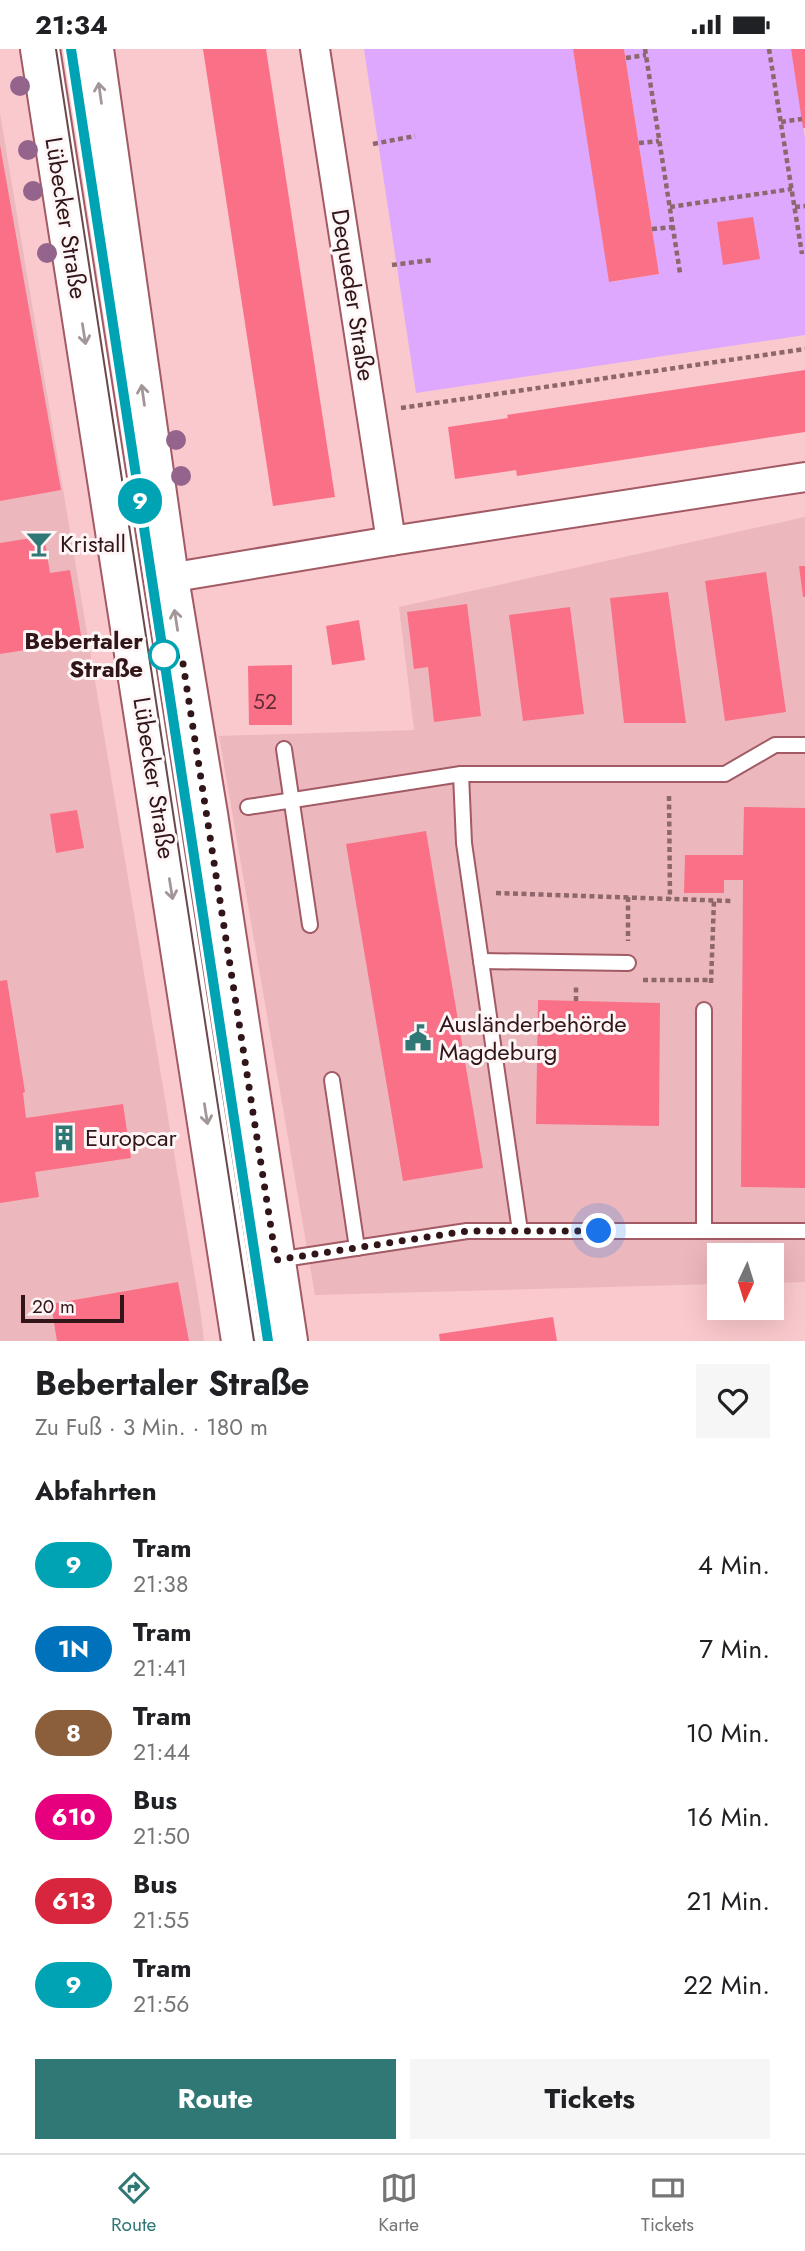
<!DOCTYPE html>
<html lang="de">
<meta charset="utf-8">
<style>
:root{--surface:#fff;--page:#f6f6f6;--text:#202124;--muted:#757577;--line:#e0e0e0;--accent:#2f7875}
body{margin:0;font-family:Jost,sans-serif;background:var(--page);color:var(--text);height:100vh;display:flex;flex-direction:column;font-size:26px;white-space:nowrap}
*{box-sizing:border-box;margin:0}
p{font-size:23px;color:var(--muted)}
.icon{flex:none;width:38px;height:38px;fill:none;stroke:currentColor;stroke-width:2;stroke-linecap:round;stroke-linejoin:round}
.map{position:relative;height:1292px;overflow:hidden}
.sheet{display:flex;flex-direction:column;background:var(--surface);flex:1}
.sheet>*{flex:none}
.badge{padding:0 14px;border-radius:23px;font-size:24px;line-height:46px}
.needle{width:46px;rotate:184deg}
.tools{position:absolute;left:707px;top:1194px;display:grid;gap:14px}
.tools a{display:grid;place-items:center;width:77px;height:77px;border-radius:0px;background:var(--surface);box-shadow:0 7px 28px #0002;font-size:35px}
.scale{position:absolute;left:21px;bottom:18px;width:103px;box-sizing:border-box;padding-left:7px;border:4px solid #321519;border-top:0;font-size:19px;line-height:24px;white-space:nowrap;color:#321519;-webkit-text-stroke:5px #fef6f6;paint-order:stroke}
.you{position:absolute;width:35px;height:35px;margin:-18px;border:5px solid #fff;border-radius:50%;background:#1a73e8;box-shadow:0 0 0 10px #1a73e833}
.map>.badge{position:absolute;translate:-50% -50%;box-shadow:0 0 0 4px #fff}
h2{padding:0 35px;font-size:26px;line-height:63px}
.round{display:grid;place-items:center;flex:none;width:74px;height:74px;border-radius:0px;background:var(--page)}
.headline{display:flex;align-items:center;justify-content:space-between;height:119px;padding:0 35px}
h1{font-size:33px;font-weight:700;line-height:52px}
.action{display:flex;gap:14px;margin-top:auto;padding:14px 35px}
.action a{flex:1;height:80px;border-radius:0px;background:var(--accent);color:#fff;font-size:28px;font-weight:700;line-height:80px;text-align:center}
.action a+a{background:var(--page);color:var(--text)}
ul{padding:0;list-style:none}
li{display:flex;align-items:center;gap:21px;height:84px;padding:0 35px}
li div{flex:1}
li b{display:block;font-size:26px}
li em{font-style:normal}
li .badge{min-width:77px;font-weight:700;text-align:center}
.status{display:flex;justify-content:space-between;align-items:center;height:49px;padding:0 35px;background:var(--surface);direction:ltr}
.status svg{height:19px;fill:currentColor}
.dock{display:flex;justify-content:space-around;align-items:center;height:98px;border-top:2px solid var(--line);background:var(--surface);font-size:19px;color:var(--muted)}
.dock a{display:grid;justify-items:center;gap:4px}
.dock .active{color:var(--accent)}
.map>svg:first-child{display:block}
.built{fill:#edb8bd}
.green{fill:#dda8fd}
.building{fill:#fa7087}
.lines{fill:none;stroke-linecap:round;stroke-linejoin:round}
.service-casing{stroke:#a25a64;stroke-width:18}
.minor-casing{stroke:#a25a64;stroke-width:32}
.secondary-casing{stroke:#a25a64;stroke-width:42}
.path{stroke:#8d676b;stroke-width:4.5;stroke-dasharray:5 3.5;stroke-linecap:butt}
.service{stroke:#fff;stroke-width:14}
.minor{stroke:#fff;stroke-width:28}
.secondary{stroke:#fff;stroke-width:38}
.tram{stroke:#6a484c;stroke-width:2}
.tree{fill:#94648c}
.oneway{stroke:#a39698}
.line-casing{stroke:#fff;stroke-width:16}
.line{stroke:#00a3b4;stroke-width:10}
.walk{stroke:#321519;stroke-width:7;stroke-dasharray:0 12.6}
.stop-dot{fill:#fff;stroke:#00a3b4;stroke-width:3.5}
.labels{text-anchor:middle;stroke-width:6;stroke-linejoin:round;paint-order:stroke}
.number-label{font-size:21px;fill:#642c34}
.street-label{font-size:24px;fill:#321519;stroke:#fef6f6}
.poi-label{font-size:24px;fill:#321519;stroke:#fef6f6;text-anchor:start}
.stop-label{font-size:24px;font-weight:bold;fill:#321519;stroke:#fef6f6;text-anchor:end}
</style>
<div class="status"><b>21:34</b><svg viewBox="0 0 49 12"><path d="M0 12V9h3v3zM5 12V6h3v6zM10 12V3h3v9zM15 12V0h3v12zM26 1h20v11H26zM47 4h2v5h-2z"/></svg></div>
<div class="map">
<svg width="805" height="1292" viewBox="0 0 805 1292">
<rect width="100%" height="100%" fill="#fac9cd"/>
<g class="built">
<path d="M0,64L200,1259L204,1292H0Z"/>
<path d="M805,468V1233L772,1234V1206H719V1235L315,1246L219,687L414,681L399,558Z"/>
</g>
<path class="green" d="M364,0H573L610,233L659,225L624,0H791L805,89V286L416,344Z"/>
<g class="building">
<path d="M203,0H266L335,448L273,457Z"/>
<path d="M573,0H624L659,225L609,233Z"/>
<path d="M791,0H805V79H803Z"/>
<path d="M0,96L61,441L0,452Z"/>
<path d="M753,168L760,210L723,216L717,173Z"/>
<path d="M805,321V383L517,427L516,421L455,430L448,378L508,369L507,366Z"/>
<path d="M44,487L50,524L70,521L82,592L0,605V494Z"/>
<path d="M799,517H805V548H803Z"/>
<path d="M766,523L786,663L725,672L705,532Z"/>
<path d="M668,543L686,674H624L610,549Z"/>
<path d="M467,555L481,667L434,673L428,618L414,620L407,563Z"/>
<path d="M570,558L584,665L523,672L509,566Z"/>
<path d="M359,571L365,611L332,616L326,577Z"/>
<path d="M292,616V676H249L248,617Z"/>
<path d="M744,758L805,759V1139L741,1138L743,831H724V844H684L685,806H743Z"/>
<path d="M77,761L84,799L56,804L50,765Z"/>
<path d="M426,782L483,1119L403,1132L346,795Z"/>
<path d="M7,931L25,1043L23,1044L26,1069L123,1055L131,1109L35,1123L39,1148L0,1154V932Z"/>
<path d="M538,951L660,954L659,1077L536,1075Z"/>
<path d="M178,1233L189,1292H57L51,1255Z"/>
<path d="M553,1268L557,1292H440L439,1285Z"/>
</g>
<g class="lines">
<g class="service-casing">
<g id="service">
<path d="M284,700L310,876"/>
<path d="M461,725L464,794L520,1182"/>
<path d="M248,758L461,725H725L775,696H805"/>
<path d="M481,912L628,914"/>
<path d="M704,961V1182"/>
<path d="M332,1031L357,1199"/>
<path d="M277,1211L467,1182H805"/>
</g>
</g>
<g class="minor-casing">
<g id="minor">
<path d="M315,0L391,492"/>
<path d="M169,529L391,492L805,428"/>
</g>
</g>
<g class="secondary-casing">
<g id="secondary">
<path d="M40,0L241,1292"/>
<path d="M94,0L169,529L208,765L288,1292"/>
</g>
</g>
<g class="path">
<path d="M645,0L680,224"/>
<path d="M769,0L802,205"/>
<path d="M626,9L646,6"/>
<path d="M781,73L802,70"/>
<path d="M639,94L659,92"/>
<path d="M373,95L415,87"/>
<path d="M670,158L792,140"/>
<path d="M795,158L805,157"/>
<path d="M652,180L673,178"/>
<path d="M392,216L432,211"/>
<path d="M401,359L805,300"/>
<path d="M669,747L670,850"/>
<path d="M496,844L731,852"/>
<path d="M628,848V892"/>
<path d="M643,931H712"/>
<path d="M711,934L714,851"/>
<path d="M576,952V936"/>
</g>
<use href="#service" class="service"/>
<use href="#minor" class="minor"/>
<use href="#secondary" class="secondary"/>
<g class="tram">
<path d="M56,0L254,1292"/>
<path d="M71,0L268,1292"/>
</g>
</g>
<g class="tree">
<circle cx="20" cy="37" r="10"/>
<circle cx="28" cy="101" r="10"/>
<circle cx="33" cy="142" r="10"/>
<circle cx="47" cy="204" r="10"/>
<circle cx="176" cy="391" r="10"/>
<circle cx="181" cy="427" r="10"/>
</g>
<defs><path id="oneway-shaft" d="M-6 0H5M1.5-3L5.5 0L1.5 3" fill="none" stroke-width="1.6" stroke-linecap="round" stroke-linejoin="round" transform="scale(1.75)"/></defs>
<g class="oneway">
<use href="#oneway-shaft" transform="translate(100 44) rotate(-98)"/>
<use href="#oneway-shaft" transform="translate(84 285) rotate(81)"/>
<use href="#oneway-shaft" transform="translate(143 346) rotate(-98)"/>
<use href="#oneway-shaft" transform="translate(176 571) rotate(-99)"/>
<use href="#oneway-shaft" transform="translate(171 840) rotate(81)"/>
<use href="#oneway-shaft" transform="translate(206 1065) rotate(81)"/>
</g>
<g class="lines">
<g class="line-casing">
<path id="line" d="M71,0L268,1292"/>
</g>
<use href="#line" class="line"/>
<path class="walk" d="M164,606L182,608L276,1211L467,1182H599"/>
</g>
<defs>
<g id="bar-bare" transform="scale(2.1)"><path d="M-6-5H6L.8 .8V4.5H3.5V6h-7V4.5H-.8V.8Z" fill="#2f7875" stroke="#fef6f6" stroke-width="2.5" paint-order="stroke"/></g>
<g id="civic-bare" transform="scale(2.1)"><path d="M-.6-6.5H3V-4.5H.6V-3L4-1V1h2V6H-6V1h2V-1L-.6-3ZM-1.2 2.5V6h2.4V2.5Z" fill="#2f7875" stroke="#fef6f6" stroke-width="2.5" paint-order="stroke"/></g>
<g id="building-bare" transform="scale(2.1)"><path d="M-4-6H4V6H1V3H-1V6H-4ZM-2.5-4.3h1.7v1.8h-1.7ZM.8-4.3h1.7v1.8H.8ZM-2.5-1h1.7V.8h-1.7ZM.8-1h1.7V.8H.8Z" fill="#2f7875" stroke="#fef6f6" stroke-width="2.5" paint-order="stroke"/></g>
</defs>
<g fill-rule="evenodd">
<use href="#bar-bare" x="39" y="495"/>
<use href="#civic-bare" x="418" y="989"/>
<use href="#building-bare" x="64" y="1089"/>
</g>
<circle class="stop-dot" cx="164" cy="606" r="14"/>
<g class="labels">
<g class="number-label">
<text x="265" y="660">52</text>
</g>
<g class="street-label">
<text transform="translate(66 169) rotate(81)" y="8">Lübecker Straße</text>
<text transform="translate(353 246) rotate(81)" y="8">Dequeder Straße</text>
<text transform="translate(154 729) rotate(81)" y="8">Lübecker Straße</text>
</g>
<g class="poi-label">
<text x="60" y="503">Kristall</text>
<text x="439" y="983">Ausländerbehörde<tspan x="439" dy="28">Magdeburg</tspan></text>
<text x="85" y="1097">Europcar</text>
</g>
<g class="stop-label">
<text x="143" y="600">Bebertaler<tspan x="143" dy="28">Straße</tspan></text>
</g>
</g>
</svg>
<div class="tools">
<a><svg class="needle" viewBox="-14 -14 28 28"><path d="M0-13l5 13h-10z" fill="#e53935"/><path d="M0 13l5-13h-10z" fill="#757577"/></svg></a>
</div>
<div class="scale">20 m</div>
<div class="you" style="left:599px;top:1182px"></div>
<b class="badge" style="left:140px;top:452px;background:#00a3b4;color:#fff">9</b>
</div>
<section class="sheet">
<div class="headline"><div><h1>Bebertaler Straße</h1><p>Zu Fuß · 3 Min. · 180 m</p></div><a class="round"><svg class="icon" aria-label="heart" viewBox="0 0 24 24"><path d="M12 20l-8-8c-3-5 5-10 8-4 3-6 11-1 8 4z"/></svg></a></div>
<h2>Abfahrten</h2>
<ul>
<li><span class="badge" style="background:#00a3b4;color:#fff">9</span><div><b>Tram</b><p>21:38</p></div><em>4 Min.</em></li>
<li><span class="badge" style="background:#0072bc;color:#fff">1N</span><div><b>Tram</b><p>21:41</p></div><em>7 Min.</em></li>
<li><span class="badge" style="background:#8b5e3c;color:#fff">8</span><div><b>Tram</b><p>21:44</p></div><em>10 Min.</em></li>
<li><span class="badge" style="background:#e6007e;color:#fff">610</span><div><b>Bus</b><p>21:50</p></div><em>16 Min.</em></li>
<li><span class="badge" style="background:#d7263d;color:#fff">613</span><div><b>Bus</b><p>21:55</p></div><em>21 Min.</em></li>
<li><span class="badge" style="background:#00a3b4;color:#fff">9</span><div><b>Tram</b><p>21:56</p></div><em>22 Min.</em></li>
</ul>
<div class="action"><a>Route</a><a>Tickets</a></div>
</section>
<nav class="dock">
<a class="active"><svg class="icon" aria-label="directions" viewBox="0 0 24 24"><path d="M12 3l9 9-9 9-9-9zM9 14v-3h6M13 9l2 2-2 2"/></svg>Route</a>
<a><svg class="icon" aria-label="map" viewBox="0 0 24 24"><path d="M3 6l6-2 6 2 6-2v14l-6 2-6-2-6 2zM9 4v14M15 6v14"/></svg>Karte</a>
<a><svg class="icon" aria-label="tickets" viewBox="0 0 24 24"><path d="M3 7h18v10H3zM15 7v10"/></svg>Tickets</a>
</nav>
